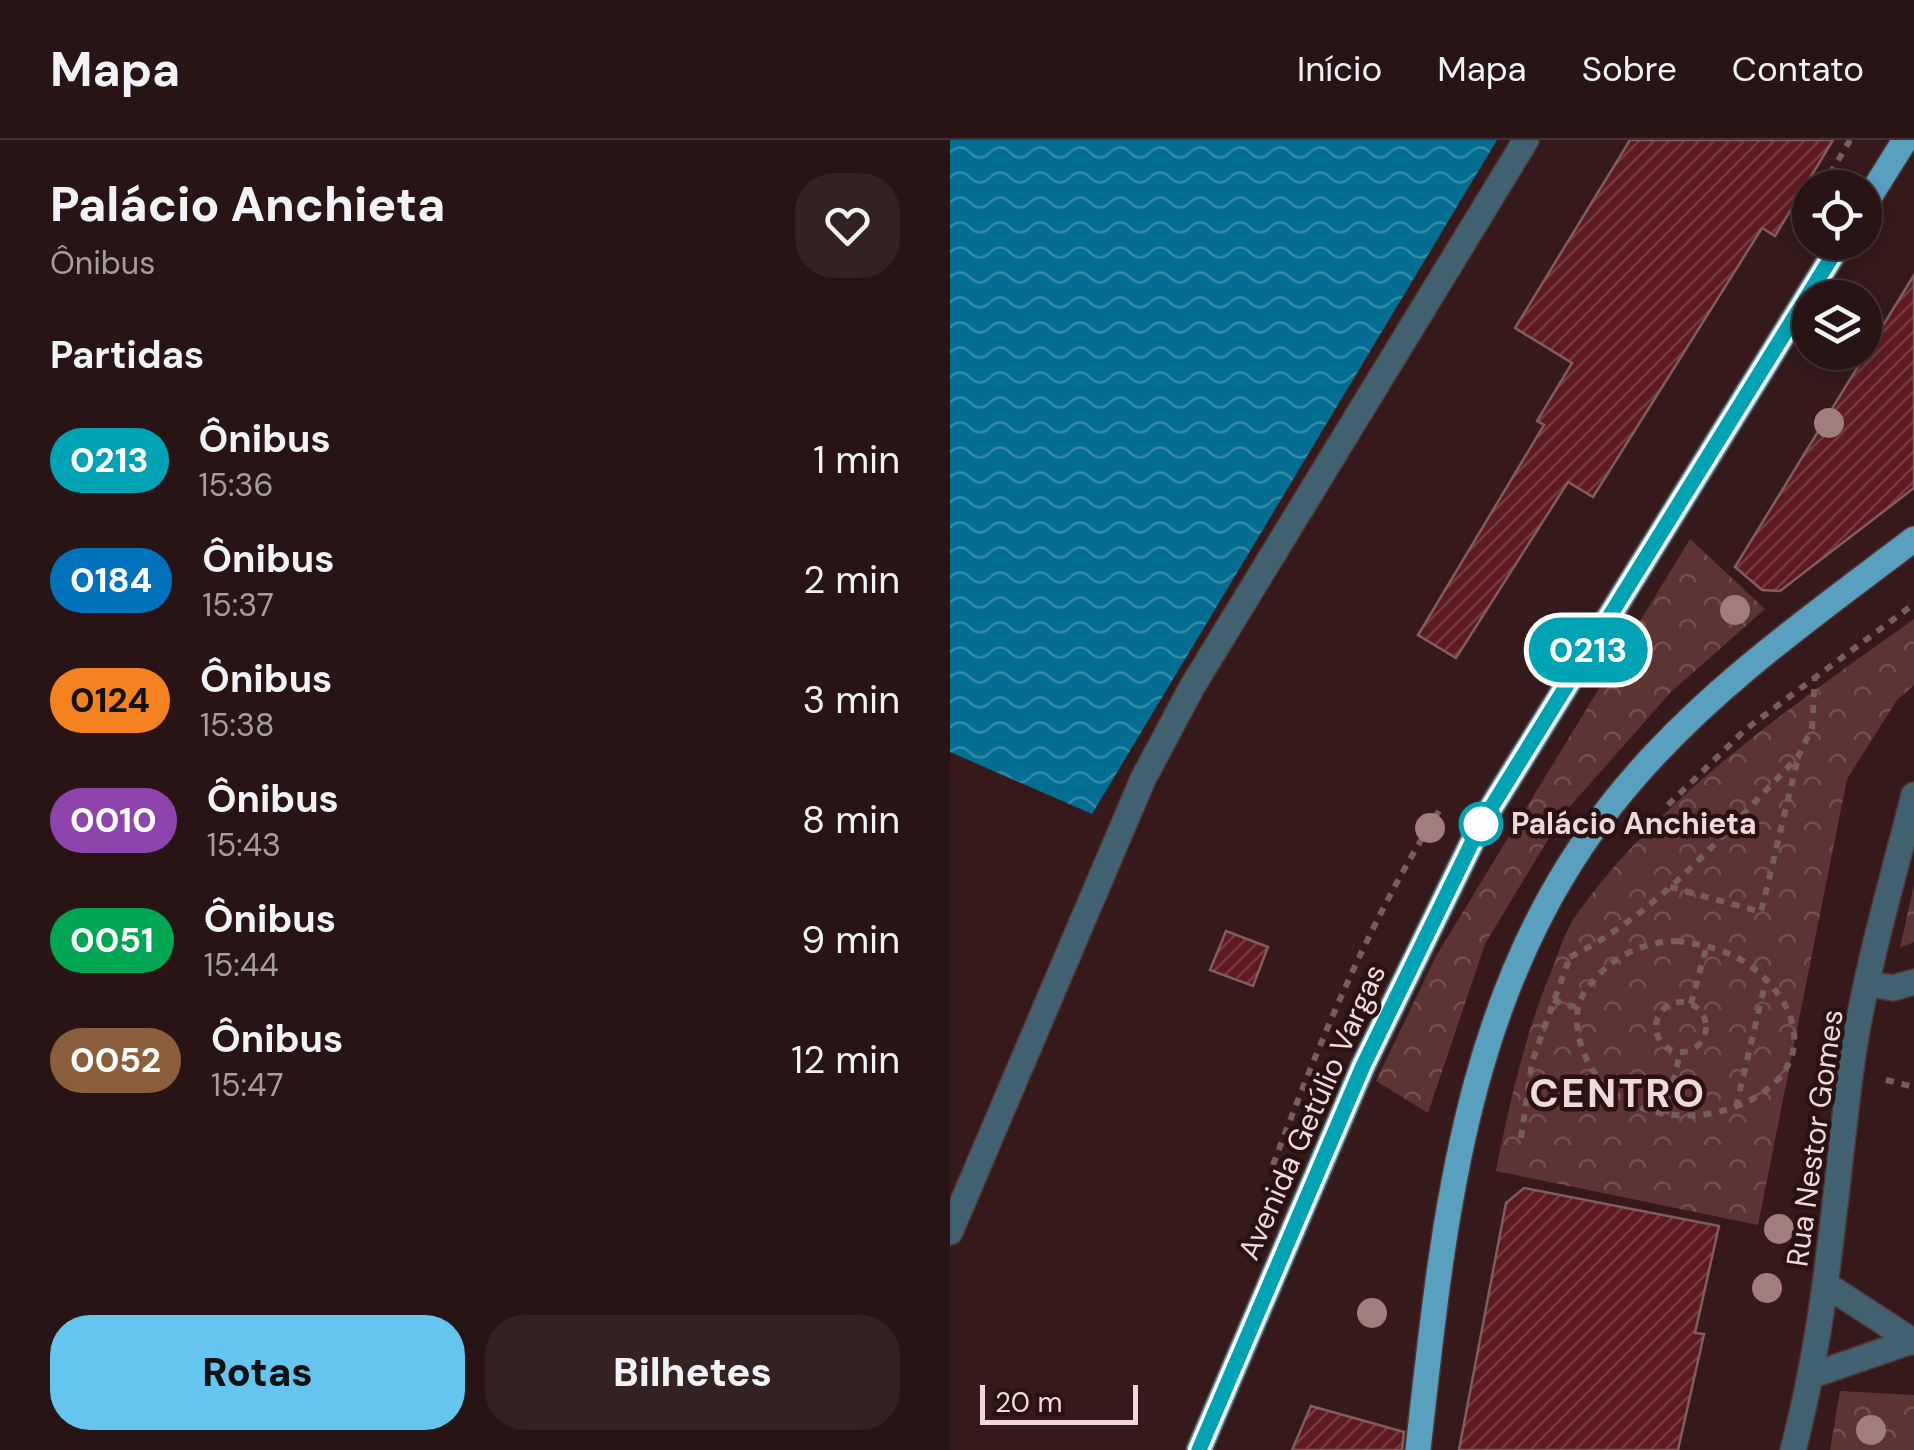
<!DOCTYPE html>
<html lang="pt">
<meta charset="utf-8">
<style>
:root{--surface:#281414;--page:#342122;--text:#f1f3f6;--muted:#a59ea0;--line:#443334;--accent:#65c5ef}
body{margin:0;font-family:"DM Sans",sans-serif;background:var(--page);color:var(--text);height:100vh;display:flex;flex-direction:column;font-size:38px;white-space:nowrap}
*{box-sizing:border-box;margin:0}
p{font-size:32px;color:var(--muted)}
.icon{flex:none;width:55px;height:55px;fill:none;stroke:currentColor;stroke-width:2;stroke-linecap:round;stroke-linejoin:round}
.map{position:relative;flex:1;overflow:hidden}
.details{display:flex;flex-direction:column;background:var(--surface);width:950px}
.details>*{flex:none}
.badge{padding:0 20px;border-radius:32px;font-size:35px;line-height:65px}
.controls{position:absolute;left:842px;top:30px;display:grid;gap:20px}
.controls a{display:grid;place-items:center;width:90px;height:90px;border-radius:50%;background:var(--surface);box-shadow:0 5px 15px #0003,0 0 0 2px var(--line);font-size:50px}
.scale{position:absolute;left:30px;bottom:25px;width:158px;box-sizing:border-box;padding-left:10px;border:5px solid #eedada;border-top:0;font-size:28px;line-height:35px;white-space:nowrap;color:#eedada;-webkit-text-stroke:8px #2b1111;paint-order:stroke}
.map>.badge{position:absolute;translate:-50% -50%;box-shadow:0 0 0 5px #fff}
h2{padding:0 50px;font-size:38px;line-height:90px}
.round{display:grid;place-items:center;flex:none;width:105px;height:105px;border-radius:40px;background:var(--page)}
.headline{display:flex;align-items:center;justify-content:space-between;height:170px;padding:0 50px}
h1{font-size:48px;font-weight:800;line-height:75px}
.button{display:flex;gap:20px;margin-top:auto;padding:20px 50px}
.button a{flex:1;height:115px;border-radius:40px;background:var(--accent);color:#111;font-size:40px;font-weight:800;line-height:115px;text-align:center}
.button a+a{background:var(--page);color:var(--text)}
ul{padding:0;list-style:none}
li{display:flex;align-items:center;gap:30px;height:120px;padding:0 50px}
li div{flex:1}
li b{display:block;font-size:38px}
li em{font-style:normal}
li .badge{min-width:110px;font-weight:700;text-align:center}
header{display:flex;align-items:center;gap:60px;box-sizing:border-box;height:140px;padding:0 50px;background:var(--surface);border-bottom:2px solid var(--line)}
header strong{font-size:48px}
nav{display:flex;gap:55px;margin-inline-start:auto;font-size:35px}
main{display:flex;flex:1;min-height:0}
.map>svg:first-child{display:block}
.park{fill:url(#park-crowns)}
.water{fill:url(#water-waves)}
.building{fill:url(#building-hatch);stroke:#7f5e5d;stroke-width:2.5}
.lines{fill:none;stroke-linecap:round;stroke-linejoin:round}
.service-casing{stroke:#503536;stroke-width:28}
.minor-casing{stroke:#503536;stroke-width:28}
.primary-casing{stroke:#503536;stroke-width:28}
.path{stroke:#775e5e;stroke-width:6;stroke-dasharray:8 8;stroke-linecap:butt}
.service{stroke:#416170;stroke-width:25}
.minor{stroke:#416170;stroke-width:25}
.primary{stroke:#599fbe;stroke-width:25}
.tree{fill:#a27d7d}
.line-casing{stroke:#fff;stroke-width:22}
.line{stroke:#00a3b4;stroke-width:15}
.stop-dot{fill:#fff;stroke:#00a3b4;stroke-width:5}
.labels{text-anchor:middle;stroke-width:9;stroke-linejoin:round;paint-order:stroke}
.stop-label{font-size:30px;font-weight:bold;fill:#eedada;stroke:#2b1111;text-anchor:start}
.street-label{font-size:30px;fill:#eedada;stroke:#2b1111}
.district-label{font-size:40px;font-weight:bold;letter-spacing:2.5px;fill:#eedada;stroke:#2b1111}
</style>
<header>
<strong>Mapa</strong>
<nav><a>Início</a><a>Mapa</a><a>Sobre</a><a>Contato</a></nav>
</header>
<main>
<section class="details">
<div class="headline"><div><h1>Palácio Anchieta</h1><p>Ônibus</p></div><a class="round"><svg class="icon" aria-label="heart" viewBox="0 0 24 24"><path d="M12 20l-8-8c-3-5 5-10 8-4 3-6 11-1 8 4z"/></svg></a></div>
<h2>Partidas</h2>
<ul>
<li><span class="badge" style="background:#00a3b4;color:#fff">0213</span><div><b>Ônibus</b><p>15:36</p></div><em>1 min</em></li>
<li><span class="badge" style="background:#0072bc;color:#fff">0184</span><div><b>Ônibus</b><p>15:37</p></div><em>2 min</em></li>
<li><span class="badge" style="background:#f58220;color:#111">0124</span><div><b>Ônibus</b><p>15:38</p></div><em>3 min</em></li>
<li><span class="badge" style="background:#8e44ad;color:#fff">0010</span><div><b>Ônibus</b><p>15:43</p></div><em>8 min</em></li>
<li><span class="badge" style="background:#00a651;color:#fff">0051</span><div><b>Ônibus</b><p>15:44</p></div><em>9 min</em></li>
<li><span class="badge" style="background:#8b5e3c;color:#fff">0052</span><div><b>Ônibus</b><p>15:47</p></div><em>12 min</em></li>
</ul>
<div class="button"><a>Rotas</a><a>Bilhetes</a></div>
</section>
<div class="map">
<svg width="964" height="1310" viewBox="0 0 964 1310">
<defs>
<pattern id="park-crowns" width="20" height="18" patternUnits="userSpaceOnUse" patternTransform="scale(2.5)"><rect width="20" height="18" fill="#5d3333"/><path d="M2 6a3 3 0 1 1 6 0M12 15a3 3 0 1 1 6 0" fill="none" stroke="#755050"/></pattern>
<pattern id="water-waves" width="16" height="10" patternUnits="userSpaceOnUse" patternTransform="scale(2.5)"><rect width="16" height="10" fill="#026f92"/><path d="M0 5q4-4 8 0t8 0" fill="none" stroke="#348aa6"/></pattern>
<pattern id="building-hatch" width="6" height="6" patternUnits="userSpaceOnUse" patternTransform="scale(2.5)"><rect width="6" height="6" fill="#5f1a20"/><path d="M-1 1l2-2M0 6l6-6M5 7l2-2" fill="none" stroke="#763b40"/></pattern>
</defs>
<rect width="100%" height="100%" fill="#361a1b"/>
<g class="park">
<path d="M740,399L815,469L721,552L614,673L535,804L478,973L426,941L486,816Z"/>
<path d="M964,479V545L947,560L897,639L808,1085L546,1031C560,961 575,893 603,827C609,811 615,792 624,778C713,653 841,567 964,479Z"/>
<path d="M964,744V802L950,808Z"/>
<path d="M890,1251L964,1255V1310H880Z"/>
</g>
<path class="water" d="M0,0H547L142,674L0,612Z"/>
<g class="building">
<path d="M680,0H883L825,96L812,88L643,357L618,342L506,518L468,495L594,285L587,281L622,223L565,188Z"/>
<path d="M964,135V348L830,451L812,450L785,427Z"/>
<path d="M276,791L318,807L303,846L260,830Z"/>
<path d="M574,1048L769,1086L745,1193L754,1194L728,1310H509L556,1063Z"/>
<path d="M361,1266L454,1292L452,1310H342Z"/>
</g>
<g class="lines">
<g class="service-casing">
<path id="service" d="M0,1092L193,639L242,547L576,0"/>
</g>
<g class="minor-casing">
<g id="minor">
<path d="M919,844L943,848L964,842"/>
<path d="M878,1146L964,1202"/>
<path d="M863,1235L962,1201"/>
<path d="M843,1310C876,1186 884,1062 900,936C912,842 941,746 964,655"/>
</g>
</g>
<g class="primary-casing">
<g id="primary">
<path d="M915,64L955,0"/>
<path d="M249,1310L413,926L531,684L891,102"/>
<path d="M468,1310C495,1066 517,826 688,633C768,542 868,472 964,399"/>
</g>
</g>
<g class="path">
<path d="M872,48L900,0"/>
<path d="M718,665L796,589L964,464"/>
<path d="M720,747L811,772L848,618"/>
<path d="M726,801C764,806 794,814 820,844C921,960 678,1038 632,908C625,888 624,867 636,850C658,819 689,802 726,801Z"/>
<path d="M620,817C711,772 777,689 848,617L862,588L865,536"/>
<path d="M603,860L628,868"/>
<circle cx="731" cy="887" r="25"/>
<path d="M741,864L757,805"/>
<path d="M936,940L964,947"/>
<path d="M786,967L816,840"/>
<path d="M716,974L730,913"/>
<path d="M571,998L582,922L618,822"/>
<path d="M323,1025C369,903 419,781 489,671"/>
</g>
<use href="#service" class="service"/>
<use href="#minor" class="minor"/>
<use href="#primary" class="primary"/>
</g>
<g class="tree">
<circle cx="879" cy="283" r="15"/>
<circle cx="785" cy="470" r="15"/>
<circle cx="480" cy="688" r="15"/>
<circle cx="829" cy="1089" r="15"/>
<circle cx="817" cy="1148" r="15"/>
<circle cx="422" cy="1173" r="15"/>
<circle cx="921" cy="1290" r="15"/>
</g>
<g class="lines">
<g class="line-casing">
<path id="line" d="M249,1310L413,926L531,684L891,102"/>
</g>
<use href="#line" class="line"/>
</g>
<circle class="stop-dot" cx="531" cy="684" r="20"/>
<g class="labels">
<g class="stop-label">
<text x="561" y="694">Palácio Anchieta</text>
</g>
<g class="street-label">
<text transform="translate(362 972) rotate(-66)" y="10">Avenida Getúlio Vargas</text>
<text transform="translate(865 998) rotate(-82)" y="10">Rua Nestor Gomes</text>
</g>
<g class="district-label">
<text x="668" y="967">CENTRO</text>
</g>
</g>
</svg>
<div class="controls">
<a><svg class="icon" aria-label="locate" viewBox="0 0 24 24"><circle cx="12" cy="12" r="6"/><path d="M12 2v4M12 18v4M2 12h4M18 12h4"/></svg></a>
<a><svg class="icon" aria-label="layers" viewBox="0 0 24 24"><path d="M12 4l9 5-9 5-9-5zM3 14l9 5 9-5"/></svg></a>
</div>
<div class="scale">20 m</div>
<b class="badge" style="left:638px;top:510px;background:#00a3b4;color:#fff">0213</b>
</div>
</main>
